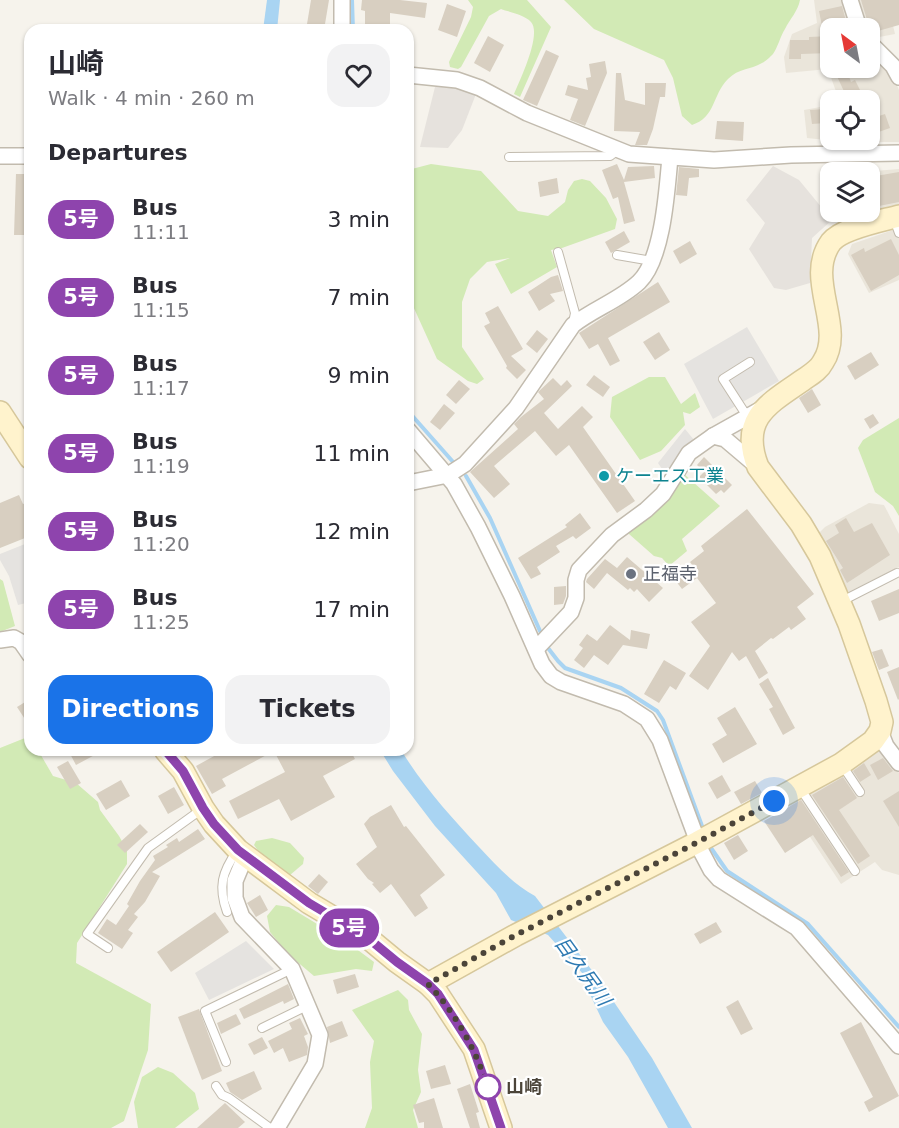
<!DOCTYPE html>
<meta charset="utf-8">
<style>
:root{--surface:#fff;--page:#f2f2f3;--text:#2b2b33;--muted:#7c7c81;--accent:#1a73e8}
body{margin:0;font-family:"DejaVu Sans","Noto Sans JP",sans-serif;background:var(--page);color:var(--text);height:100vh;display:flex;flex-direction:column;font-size:22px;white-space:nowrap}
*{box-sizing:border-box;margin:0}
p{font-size:20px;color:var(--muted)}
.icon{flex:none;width:33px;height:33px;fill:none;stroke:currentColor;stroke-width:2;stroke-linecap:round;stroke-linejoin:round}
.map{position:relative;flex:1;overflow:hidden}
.panel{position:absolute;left:24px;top:24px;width:390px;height:732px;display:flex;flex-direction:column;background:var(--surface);border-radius:18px;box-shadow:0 2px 4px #0004}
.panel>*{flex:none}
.badge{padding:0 12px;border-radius:20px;font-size:21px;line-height:39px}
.needle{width:39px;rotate:328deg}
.buttons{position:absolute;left:820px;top:18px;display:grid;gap:12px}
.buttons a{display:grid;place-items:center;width:60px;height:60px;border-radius:12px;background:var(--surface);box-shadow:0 2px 4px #0004;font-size:30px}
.you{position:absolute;width:30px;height:30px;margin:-15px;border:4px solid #fff;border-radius:50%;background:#1a73e8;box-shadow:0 0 0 9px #1a73e833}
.map>.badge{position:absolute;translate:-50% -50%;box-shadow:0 0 0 3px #fff}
h2{padding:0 24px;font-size:22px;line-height:54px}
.round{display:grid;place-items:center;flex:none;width:63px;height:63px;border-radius:18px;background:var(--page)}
.overview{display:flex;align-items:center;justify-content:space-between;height:102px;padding:0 24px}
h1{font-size:28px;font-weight:700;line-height:45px}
.cta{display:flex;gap:12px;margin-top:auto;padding:12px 24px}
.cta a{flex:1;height:69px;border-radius:18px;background:var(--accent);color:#fff;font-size:24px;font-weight:700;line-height:69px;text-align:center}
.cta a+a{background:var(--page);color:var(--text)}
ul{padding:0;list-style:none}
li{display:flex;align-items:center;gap:18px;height:78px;padding:0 24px}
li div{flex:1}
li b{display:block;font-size:22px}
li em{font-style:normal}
li .badge{min-width:66px;font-weight:700;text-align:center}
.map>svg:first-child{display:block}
.residential{fill:#eae5da}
.industrial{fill:#e6e2dd}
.green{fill:#d2eab5}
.parking{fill:#e5e3e0}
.water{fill:#a9d4f2}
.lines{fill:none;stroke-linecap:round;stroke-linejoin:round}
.stream{stroke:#a9d4f2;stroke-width:4}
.building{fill:#d8cfc1}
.lane-casing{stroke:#c2bbae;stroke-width:10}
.street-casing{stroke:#c2bbae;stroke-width:18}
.secondary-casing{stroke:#d6c79b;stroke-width:24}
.lane{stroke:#fff;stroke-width:8}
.street{stroke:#fff;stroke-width:15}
.secondary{stroke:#fff3cd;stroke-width:21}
.line-casing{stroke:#fff;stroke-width:14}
.line{stroke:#8e44ad;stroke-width:9}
.walk{stroke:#4b4439;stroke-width:6;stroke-dasharray:0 10.8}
.culture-dot{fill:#0f9aa8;stroke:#fff;stroke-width:2}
.worship-dot{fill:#6b7280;stroke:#fff;stroke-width:2}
.stop-dot{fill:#fff;stroke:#8e44ad;stroke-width:3}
.labels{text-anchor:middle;stroke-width:4.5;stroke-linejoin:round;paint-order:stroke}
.culture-label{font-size:18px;fill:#0d838f;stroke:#fff;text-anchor:start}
.worship-label{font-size:18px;fill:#5b616d;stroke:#fff;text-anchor:start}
.stop-label{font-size:18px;font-weight:bold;fill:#4b4439;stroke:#fff;text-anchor:start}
.water-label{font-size:20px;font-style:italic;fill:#2e7ab2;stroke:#fff}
</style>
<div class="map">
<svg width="899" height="1128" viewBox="0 0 899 1128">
<rect width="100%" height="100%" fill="#f6f3ec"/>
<g class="residential">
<path d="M814,0H843L850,28H831V68H870V50L889,67L899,90V142H845L807,138L804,110L831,105V140H870V100H839L828,69L786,73L784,57L792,34L817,23Z"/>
<path d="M856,0H887L895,34L874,38L870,34V28H865Z"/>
<path d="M899,169V206L873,213L870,207V172H862Z"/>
<path d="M899,228V280L869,293L848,254L852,244Z"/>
<path d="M869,503L884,505L899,534V567L849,592L845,590L818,534L825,527Z"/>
<path d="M876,749L883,751L899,773V875L882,870L875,862L841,884L787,802Z"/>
</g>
<g class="industrial">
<path d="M435,87H460L476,94L462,130L448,148L420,147Z"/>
<path d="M773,166L799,180L832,220L812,238L810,283L786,290L774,288L749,249L765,223L746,200Z"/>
</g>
<g class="green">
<path d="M468,0H527L551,27L520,97L514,94C520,80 542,34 531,22C525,15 509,12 501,9L489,16L461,67L458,69L450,67L449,62L471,17L473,7Z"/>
<path d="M564,0H800C798,11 790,19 785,29C780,37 778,47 773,54C770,57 765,62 762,63C750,70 739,68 728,79C712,95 716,117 692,125L682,116L673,78L664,60L594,29Z"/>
<path d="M431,164L481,171L518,211L548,216L565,202L568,190L574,181L582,179L590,181L606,198L617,219L615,229L562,248L551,250L557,267L511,294L495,264L510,258L487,262L470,279L462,302V347L484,379L477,384L468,381L437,359L408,295V170Z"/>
<path d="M649,377H665L681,404L695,393L700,407L690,414L683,412L685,425L661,451L640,460L610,417L612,397Z"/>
<path d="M899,418V516L893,506L875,492L858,448L863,440Z"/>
<path d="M684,474L720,506L682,539L687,551L669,566L662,558L654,556L629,534L628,529Z"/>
<path d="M0,579L3,581L15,626L0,632Z"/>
<path d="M30,736V750H38L53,776L76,783L98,802L100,810L119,836L127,850V864L77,943L76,963L151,1004L148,1050L124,1121L111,1128H0V748Z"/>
<path d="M272,838L290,843L304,858L303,864L290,875L259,852L254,845L256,841Z"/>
<path d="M276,905L289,907L347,942L374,962L372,971L356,969L314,976L288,954L270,932L267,916Z"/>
<path d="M398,990L408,1000L409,1010L422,1034L418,1070L421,1092L413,1110L418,1128H365L372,1108L370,1062L374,1041L352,1010Z"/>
<path d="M158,1067L173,1073L195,1093L199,1109L175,1128H138L134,1102L142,1077Z"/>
</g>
<g class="parking">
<path d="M747,327L779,381L713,419L684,364Z"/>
<path d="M685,429L694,440L683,451L668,478L658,463Z"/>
<path d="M30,542V602L18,605L9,576L0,560V554Z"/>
<path d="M246,941L274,969L209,1000L195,973Z"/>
</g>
<g class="water">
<path d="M267,0H280L277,30H263Z"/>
<path d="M380,750H401C423,786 451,817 479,847C496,865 513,884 535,896L597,977L652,1058L692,1128H668L628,1057L603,1022L587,988L583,974L548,935L511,920L496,893L435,826L393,771Z"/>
</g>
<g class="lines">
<g class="stream">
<path d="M352,0L353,30"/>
<path d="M408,411L454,463"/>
<path d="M466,476L490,518L540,631"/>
<path d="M548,648L558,661L565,668L621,688L657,711L663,720L702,826"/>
<path d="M711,848L727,871L808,924L899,1027"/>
</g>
</g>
<g class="building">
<path d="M311,0H329L324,30H306Z"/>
<path d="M362,0H400L427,3L425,18L390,13V29L365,30V11L361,10Z"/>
<path d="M861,0H899V25L871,33Z"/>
<path d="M447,4L466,11L457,37L438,30Z"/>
<path d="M842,6L846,21L822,26L819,11Z"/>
<path d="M488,36L504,45L490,72L474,63Z"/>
<path d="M831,36V53L801,54V59H789L790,40H809V37Z"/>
<path d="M546,50L559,56L537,106L523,100Z"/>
<path d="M605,61L607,73L585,126L570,120L578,99L565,95L568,85L588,90L586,78L591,77L589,64Z"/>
<path d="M846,68L851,82L855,80L865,100H848L835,72Z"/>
<path d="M616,73H621L625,100L645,105V83H666L665,97H660L653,129L647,145H635L640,132L614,131Z"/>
<path d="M825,109L826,123L812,124L810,110Z"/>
<path d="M885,114L890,128L870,135V119Z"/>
<path d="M717,121L744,122L743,141L715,139Z"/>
<path d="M617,164L624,180L628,167L654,166L655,178L624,182L635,221L624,224L618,197L613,199L602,170Z"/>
<path d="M679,167L699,169V177L689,178L687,196L676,195Z"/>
<path d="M899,172V202L874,207L870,191V177Z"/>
<path d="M16,174H30V235H14Z"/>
<path d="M557,178L559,193L540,197L538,182Z"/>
<path d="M624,231L630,242L611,253L605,242Z"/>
<path d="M891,239L899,255V275L871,291L851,255L864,248L865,252Z"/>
<path d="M690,241L697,254L680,264L673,251Z"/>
<path d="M558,275L563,291L550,294L555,301L539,311L528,292L551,277Z"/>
<path d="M658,282L670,302L608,338L620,361L610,366L598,344L589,349L579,333Z"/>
<path d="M498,306L523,349L511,356L526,370L517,379L506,368L507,366L484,326L490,323L485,313Z"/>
<path d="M537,330L548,339L537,353L526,344Z"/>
<path d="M659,332L670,350L655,360L643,342Z"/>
<path d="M871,352L879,365L855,380L847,366Z"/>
<path d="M594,375L610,387L603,397L586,385Z"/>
<path d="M553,378L561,386L567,380L572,386L544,413L558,429L582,406L593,417L583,427L635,501L617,513L569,445L556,456L535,431L494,466L510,484L494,498L470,472L518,429L514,424L521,417L544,399L538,392Z"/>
<path d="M459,380L470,389L456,404L446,395Z"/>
<path d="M812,389L821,405L808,413L799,398Z"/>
<path d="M444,404L455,413L440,430L430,422Z"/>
<path d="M873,414L879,423L870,429L864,419Z"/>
<path d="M704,457L732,485L724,493L721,490L716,494L699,477L704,472L697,465Z"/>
<path d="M19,495L23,504L30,501V536L0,548V503Z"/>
<path d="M747,509L814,594L797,607L806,619L791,630L789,627L773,639L771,638L755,651L768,673L759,679L746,656L739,661L732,652L708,690L689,676L710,646L691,622L716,603L697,578L682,589L675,580L693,566L690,562L704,551L701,546Z"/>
<path d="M580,513L591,528L576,539L573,536L556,546L560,552L537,567L541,574L531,579L518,558L567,527L565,525Z"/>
<path d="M846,518L854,532L872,523L890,555L847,583L840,570L843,568L826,541L839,533L835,525Z"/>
<path d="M627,557L663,588L649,602L637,589L634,592L630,588L628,590L607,573L594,589L586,582L587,579L605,559L617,568Z"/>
<path d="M566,586V596L563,604L554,605V587Z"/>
<path d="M899,589V613L879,621L871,601Z"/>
<path d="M610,625L630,640L631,630L650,634L647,649L623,645L608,665L594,655L584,668L574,660L583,648L579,645L587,634L597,641Z"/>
<path d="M882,649L889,666L879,670L872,652Z"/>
<path d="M664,660L686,673L676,690L670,686L659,703L644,694Z"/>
<path d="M899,667V699L898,700L887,672Z"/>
<path d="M768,678L795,728L783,735L769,709L773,707L759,684Z"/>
<path d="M30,699V727L17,707Z"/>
<path d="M735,707L757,744L723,763L712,744L727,735L717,718Z"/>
<path d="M68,750H104L76,765Z"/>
<path d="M225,750H317L319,754L328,750H350L355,759L323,776L335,797L291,821L279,799L238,819L229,801L285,772L274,751L222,779L226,786L212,794L196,766Z"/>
<path d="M883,758L893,771L878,780L870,765Z"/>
<path d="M68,761L81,783L70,789L57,767Z"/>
<path d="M864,763L871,775L860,782L853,771Z"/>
<path d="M722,775L731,791L717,799L708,783Z"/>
<path d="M843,777L857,798L839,810L870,856L858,864L812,795Z"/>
<path d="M121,780L130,796L106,810L96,794Z"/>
<path d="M755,781L762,793L741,804L734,792Z"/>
<path d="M174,787L184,805L168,814L158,796Z"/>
<path d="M899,791V827L883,801Z"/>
<path d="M801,800L849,872L841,877L813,835L785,853L764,821Z"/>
<path d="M391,805L404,827L406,826L445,875L420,895L428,908L415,917L391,884L380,893L372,884L374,883L368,879L356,864L377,847L364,824L370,817Z"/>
<path d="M140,824L148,832L125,853L117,845Z"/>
<path d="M198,829L205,839L152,872L160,876L145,902L134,914L138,917L128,930L133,933L122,949L98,933L107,919L116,925L129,906L127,904L140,881L155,860L153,856L168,847L166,845L177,838L179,842Z"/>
<path d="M738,835L748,851L734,860L724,843Z"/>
<path d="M319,874L328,882L318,894L308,886Z"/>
<path d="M260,895L268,910L256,917L247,903Z"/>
<path d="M215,912L229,932L171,972L157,952Z"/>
<path d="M716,922L722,932L700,944L694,934Z"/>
<path d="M355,974L359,987L337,994L333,980Z"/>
<path d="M288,984L294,999L284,1004L283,1001L244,1019L239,1009Z"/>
<path d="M738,1000L753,1029L741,1035L726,1007Z"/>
<path d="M199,1009L222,1071L202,1080L178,1017Z"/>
<path d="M236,1014L241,1024L221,1034L217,1023Z"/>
<path d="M300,1018L308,1034L304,1036L308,1047L307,1055L289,1062L283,1048L274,1053L268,1041L292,1029L289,1023Z"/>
<path d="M342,1021L348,1036L330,1043L327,1027Z"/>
<path d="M861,1022L899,1096L869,1112L864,1102L873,1097L840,1033Z"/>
<path d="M262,1037L268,1048L254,1055L248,1044Z"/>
<path d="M445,1065L451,1084L431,1089L426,1071Z"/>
<path d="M254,1071L262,1089L242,1100L230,1092L226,1083Z"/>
<path d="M470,1084L479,1112L476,1113L480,1128H470L457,1089Z"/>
<path d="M434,1098L443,1128H424V1122L419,1123L413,1105Z"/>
<path d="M225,1103L245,1122L238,1128H197Z"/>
</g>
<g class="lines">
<g class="lane-casing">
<g id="lane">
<path d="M509,157L610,156L618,150"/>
<path d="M894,219L899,233"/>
<path d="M558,252L575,313L573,323"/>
<path d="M617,255L652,261"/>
<path d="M750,417L743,410L723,379L750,362"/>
<path d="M842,601L897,573"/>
<path d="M842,765L860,792"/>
<path d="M800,788L855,871"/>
<path d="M227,912C218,887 222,872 237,851"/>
<path d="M108,948L87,934L148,848L202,809"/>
<path d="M262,1028L307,1006"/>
<path d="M226,1062L205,1011L292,969"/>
<path d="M216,1086L222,1095L229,1098L270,1128"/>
</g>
</g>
<g class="street-casing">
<g id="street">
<path d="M850,0L859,28"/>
<path d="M342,30V0"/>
<path d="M870,43L893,66L899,77"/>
<path d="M408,75L457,80L480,88L527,113L629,154L714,160L791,155L899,153"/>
<path d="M0,156H30"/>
<path d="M408,430L454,484L478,527L512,596L542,664L551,676L561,682L624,704L647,719L660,740L702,853L711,870L719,879L797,928L899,1046"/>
<path d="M713,436L725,439L758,467"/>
<path d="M408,483L448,475L465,464L516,408L573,325C593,309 620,300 639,282C663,259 667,190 670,157"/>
<path d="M0,640L14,638L21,642L30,655"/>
<path d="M536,649L571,612L576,598V580L579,570L612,535L646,510L663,494L689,453L713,436L763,408"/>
<path d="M880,731L886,746L899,763"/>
<path d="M245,857L235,881V898L242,917L292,969L320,1035L315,1064L277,1128"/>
</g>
</g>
<g class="secondary-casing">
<g id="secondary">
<path d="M0,412L30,458"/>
<path d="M165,750L183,771L203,808L214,824L238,850L309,903L368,938L397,962L428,984L438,994L474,1049L501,1128"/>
<path d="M428,984L516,935L698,842L841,764L873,741L880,731L882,722L876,701L849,624L820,556L801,524L758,467C739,419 768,404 803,380C810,375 819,370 823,362C846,327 804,279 831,242C842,228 881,221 899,216"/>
</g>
</g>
<use href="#lane" class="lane"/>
<use href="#street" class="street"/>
<use href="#secondary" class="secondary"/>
</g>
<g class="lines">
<g class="line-casing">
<path id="line" d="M165,750L183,771L203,808L214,824L238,850L309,903L368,938L397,962L428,984L438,994L474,1050L501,1128"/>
</g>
<use href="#line" class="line"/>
<path class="walk" d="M488,1087C475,1049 456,1013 428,984L516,935L698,842L774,801"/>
</g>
<circle class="culture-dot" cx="604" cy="476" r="6"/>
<circle class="worship-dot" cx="631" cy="574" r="6"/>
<circle class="stop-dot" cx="488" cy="1087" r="12"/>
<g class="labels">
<g class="culture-label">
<text x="616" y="482">ケーエス工業</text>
</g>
<g class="worship-label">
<text x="643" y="580">正福寺</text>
</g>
<g class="stop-label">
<text x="506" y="1093">山崎</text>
</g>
<g class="water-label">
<text transform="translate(583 971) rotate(54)" y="7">目久尻川</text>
</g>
</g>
</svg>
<div class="buttons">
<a><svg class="needle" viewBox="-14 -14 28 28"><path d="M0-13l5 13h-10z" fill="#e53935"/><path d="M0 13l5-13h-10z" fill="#7c7c81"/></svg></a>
<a><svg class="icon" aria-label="locate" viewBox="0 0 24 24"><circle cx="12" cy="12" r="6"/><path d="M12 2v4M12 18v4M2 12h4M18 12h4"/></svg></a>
<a><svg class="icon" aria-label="layers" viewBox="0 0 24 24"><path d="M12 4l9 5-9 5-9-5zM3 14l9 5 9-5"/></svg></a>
</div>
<div class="you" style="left:774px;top:801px"></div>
<b class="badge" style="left:349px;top:928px;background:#8e44ad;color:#fff">5号</b>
<section class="panel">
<div class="overview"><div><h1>山崎</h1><p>Walk · 4 min · 260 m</p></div><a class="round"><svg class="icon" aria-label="heart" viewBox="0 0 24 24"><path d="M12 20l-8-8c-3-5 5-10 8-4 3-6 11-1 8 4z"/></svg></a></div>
<h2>Departures</h2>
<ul>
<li><span class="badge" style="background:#8e44ad;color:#fff">5号</span><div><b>Bus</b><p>11:11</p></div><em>3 min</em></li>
<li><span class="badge" style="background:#8e44ad;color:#fff">5号</span><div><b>Bus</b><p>11:15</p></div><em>7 min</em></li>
<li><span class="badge" style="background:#8e44ad;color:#fff">5号</span><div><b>Bus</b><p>11:17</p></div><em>9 min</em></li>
<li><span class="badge" style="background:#8e44ad;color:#fff">5号</span><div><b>Bus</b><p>11:19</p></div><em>11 min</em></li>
<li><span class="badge" style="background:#8e44ad;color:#fff">5号</span><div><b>Bus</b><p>11:20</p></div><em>12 min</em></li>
<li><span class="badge" style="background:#8e44ad;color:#fff">5号</span><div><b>Bus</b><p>11:25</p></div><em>17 min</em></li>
</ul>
<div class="cta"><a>Directions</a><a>Tickets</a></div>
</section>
</div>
